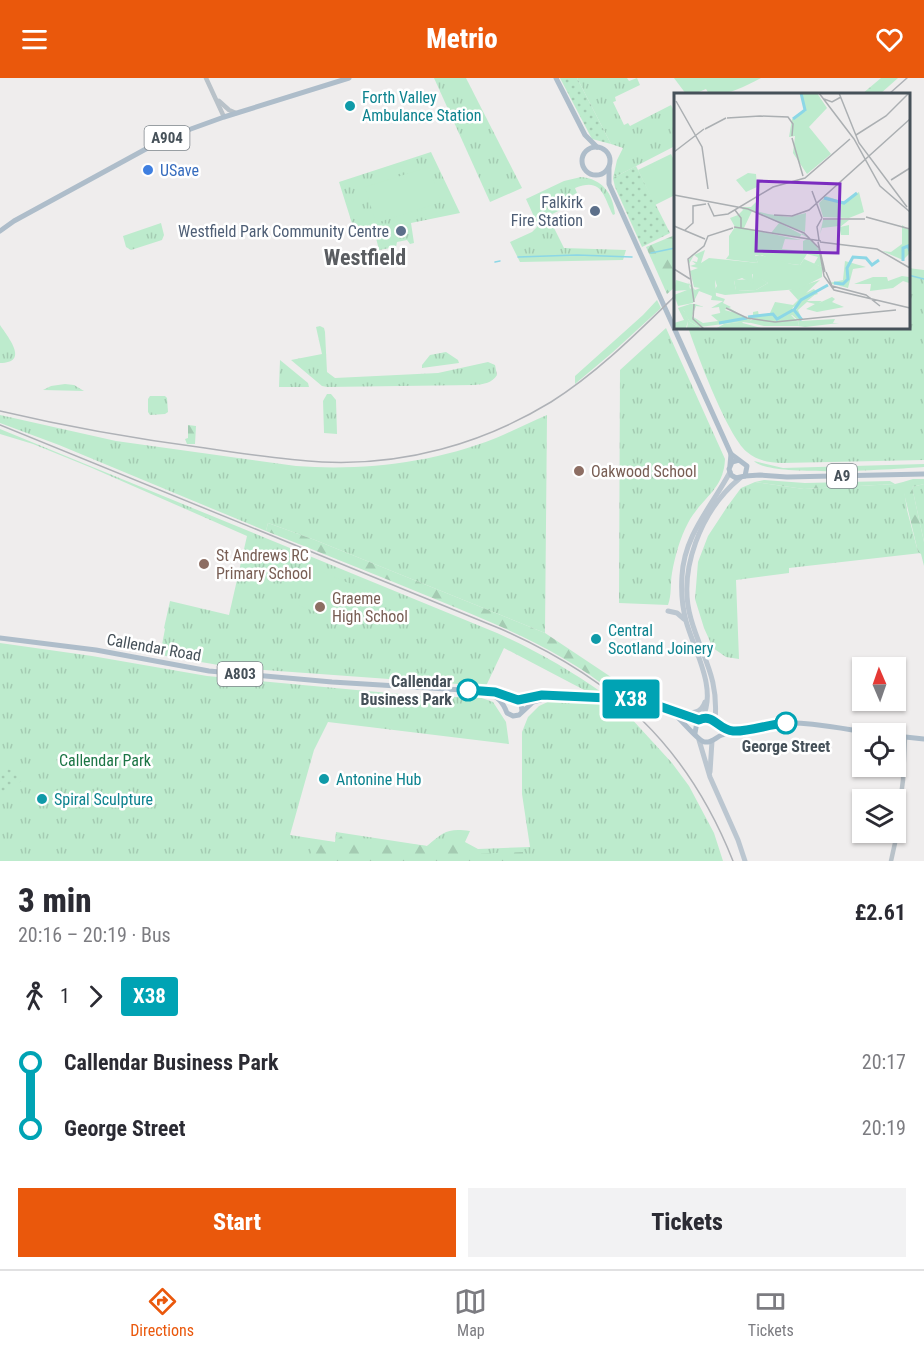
<!DOCTYPE html>
<meta charset="utf-8">
<style>
:root{--surface:#fff;--page:#f2f2f3;--text:#2b2b33;--muted:#7c7c81;--line:#e1e1e2;--accent:#ea580c}
body{margin:0;font-family:"Roboto Condensed",sans-serif;background:var(--page);color:var(--text);height:100vh;display:flex;flex-direction:column;font-size:22px;white-space:nowrap}
*{box-sizing:border-box;margin:0}
p{font-size:20px;color:var(--muted)}
.icon{flex:none;width:33px;height:33px;fill:none;stroke:currentColor;stroke-width:2;stroke-linecap:round;stroke-linejoin:round}
.map{position:relative;height:783px;overflow:hidden}
.sheet{display:flex;flex-direction:column;background:var(--surface);flex:1}
.sheet>*{flex:none}
.badge{padding:0 12px;border-radius:4px;font-size:21px;line-height:39px}
.needle{width:39px;rotate:358deg}
.controls{position:absolute;left:852px;top:579px;display:grid;gap:12px}
.controls a{display:grid;place-items:center;width:54px;height:54px;border-radius:0px;background:var(--surface);box-shadow:0 2px 4px #0004;font-size:30px}
.map>.badge{position:absolute;translate:-50% -50%;box-shadow:0 0 0 3px #fff}
.legs{display:flex;align-items:center;gap:9px;height:66px;padding:0 18px;font-size:20px}
.legs p{margin-inline-start:auto}
.head{display:flex;align-items:center;justify-content:space-between;height:102px;padding:0 18px}
h1{font-size:33px;font-weight:800;line-height:45px}
.button{display:flex;gap:12px;margin-top:auto;padding:12px 18px}
.button a{flex:1;height:69px;border-radius:0px;background:var(--accent);color:#fff;font-size:24px;font-weight:800;line-height:69px;text-align:center}
.button a+a{background:var(--page);color:var(--text)}
ul{padding:0 18px;list-style:none}
li{display:flex;align-items:center;gap:21px;height:66px;font-size:22px}
li i{display:grid;place-items:center;width:9px;height:100%;margin:0 8px;background:currentColor}
li i::after{content:'';width:15px;height:15px;margin:-8px;border:4px solid;border-radius:50%;background:var(--surface)}
li p{margin-inline-start:auto}
li:first-child i{background:linear-gradient(#0000 50%,currentColor 0)}
li:last-child i{background:linear-gradient(currentColor 50%,#0000 0)}
header{display:flex;justify-content:space-between;align-items:center;height:78px;padding:0 18px;background:var(--accent);color:#fff;font-size:27px;font-weight:800}
.tabs{display:flex;justify-content:space-around;align-items:center;height:84px;border-top:2px solid var(--line);background:var(--surface);font-size:16px;color:var(--muted)}
.tabs a{display:grid;justify-items:center;gap:3px}
.tabs .active{color:var(--accent)}
.map>svg:first-child{display:block}
.grass{fill:url(#grass-tufts)}
.forest{fill:url(#forest-firs)}
.garden{fill:url(#garden-dots)}
.pitch{fill:#bdebcd}
.lines{fill:none;stroke-linecap:round;stroke-linejoin:round}
.stream{stroke:#8cd7e6;stroke-width:1.5}
.tertiary{stroke:#b9c2c9;stroke-width:4.5}
.secondary{stroke:#bbc6d0;stroke-width:5}
.primary{stroke:#aebdca;stroke-width:5}
.rail{stroke:#afb2b7;stroke-width:1.5}
.line-1-casing{stroke:#fff;stroke-width:14}
.line-1{stroke:#00a3b4;stroke-width:9}
.culture-dot{fill:#0f9aa8;stroke:#fff;stroke-width:2}
.shop-dot{fill:#3f7fe0;stroke:#fff;stroke-width:2}
.service-dot{fill:#5c6f8a;stroke:#fff;stroke-width:2}
.education-dot{fill:#8d6e63;stroke:#fff;stroke-width:2}
.stop-1-dot{fill:#fff;stroke:#00a3b4;stroke-width:3}
.labels{text-anchor:middle;stroke-width:5;stroke-linejoin:round;paint-order:stroke}
.shield{fill:#fff;stroke:#7e858b;stroke-width:1.5}
.shield-label{font-size:15px;font-weight:bold;fill:#465159}
.culture-label{font-size:16px;fill:#0d838f;stroke:#fff;text-anchor:start}
.shop-label{font-size:16px;fill:#366cbe;stroke:#fff;text-anchor:start}
.service-label{font-size:16px;fill:#4e5e75;stroke:#fff;text-anchor:end}
.education-label{font-size:16px;fill:#785e54;stroke:#fff;text-anchor:start}
.street-label{font-size:16px;fill:#465159;stroke:#fff}
.stop-label{font-size:16px;font-weight:bold;fill:#465159;stroke:#fff;text-anchor:end}
.park-label{font-size:16px;fill:#1c7545;stroke:#fff}
.district-label{font-size:22px;font-weight:bold;fill:#5a5d61;stroke:#fff}
.inset-river{fill:none;stroke:#8cd7e6;stroke-width:3}
.inset-road{fill:none;stroke:#abafb2;stroke-width:1.5}
.view{fill:#7b2cbf;fill-opacity:0.15;stroke:#7b2cbf;stroke-width:3}
.inset-edge{fill:none;stroke:#465159;stroke-width:3}
</style>
<header><svg class="icon" aria-label="menu" viewBox="0 0 24 24"><path d="M4 6h16M4 12h16M4 18h16"/></svg>Metrio<svg class="icon" aria-label="heart" viewBox="0 0 24 24"><path d="M12 20l-8-8c-3-5 5-10 8-4 3-6 11-1 8 4z"/></svg></header>
<div class="map">
<svg width="924" height="783" viewBox="0 0 924 783">
<defs>
<pattern id="grass-tufts" width="24" height="20" patternUnits="userSpaceOnUse" patternTransform="scale(1.5)"><rect width="24" height="20" fill="#bdebcd"/><path d="M3 7l-1-3M5 7V3M7 7l1-3M15 17l-1-3M17 17v-4M19 17l1-3" fill="none" stroke="#a4cbb2"/></pattern>
<pattern id="forest-firs" width="22" height="20" patternUnits="userSpaceOnUse" patternTransform="scale(1.5)"><rect width="22" height="20" fill="#bdebcd"/><path d="M5 1l3.5 6h-7zM16 11l3.5 6h-7z" fill="#a4cbb2"/></pattern>
<pattern id="garden-dots" width="8" height="8" patternUnits="userSpaceOnUse" patternTransform="scale(1.5)"><rect width="8" height="8" fill="#bdebcd"/><path d="M2 2h.1M6 6h.1" fill="none" stroke="#a4cbb2" stroke-width="1.8" stroke-linecap="round"/></pattern>
</defs>
<rect width="100%" height="100%" fill="#efeded"/>
<g class="grass">
<path d="M434,0H466L522,110L490,124Z"/>
<path d="M577,0H627L629,3L637,0L640,7L615,19L616,23L613,24L624,47L628,45L630,48L671,27L675,35V68L613,100L617,82L623,70L611,66Z"/>
<path d="M431,74L460,135L411,145L414,165L410,166L407,162L397,164L396,169L379,172L374,152L355,155L339,104Z"/>
<path d="M581,99C602,101 613,115 615,136L613,137C603,117 602,99 575,110L577,115L569,119L573,126L548,138L564,170L626,172L623,182L520,184L510,164L532,154L537,149L536,143L526,121L564,103Z"/>
<path d="M161,145L164,157L162,162L131,172L126,169L123,158Z"/>
<path d="M908,190L924,192V382L782,385C769,384 757,383 747,374C727,357 697,276 688,249H908Z"/>
<path d="M657,222L661,230L613,274L575,306V298L643,237Z"/>
<path d="M0,247C8,259 30,285 0,285Z"/>
<path d="M320,248L324,250L325,254L327,294L335,300L438,295L488,284L495,287L497,297C492,305 484,306 475,307L327,309L322,308L291,282L322,276L316,249Z"/>
<path d="M666,250L725,381C724,412 701,420 688,445C680,460 675,478 672,495C670,506 672,516 668,527L619,525L620,292Z"/>
<path d="M446,274L458,282L459,285L422,290V287L430,277Z"/>
<path d="M280,282L308,305L309,309H279Z"/>
<path d="M65,306L74,307L84,313L43,312L51,308Z"/>
<path d="M327,316H331L336,322L337,356L324,355L323,323Z"/>
<path d="M150,318H165L167,320L168,334L165,336L150,337L148,334V321Z"/>
<path d="M0,337L116,363L296,388C363,393 433,385 496,360C513,353 530,344 547,337L545,555L315,462L268,445L266,453L59,367L0,345Z"/>
<path d="M0,351L497,555C535,572 570,592 604,616L588,614L504,570L486,608L236,590L160,577L165,551L164,550L170,523L229,537L247,458L92,390L33,366L0,356Z"/>
<path d="M755,404L804,411L895,406L903,404L907,432L918,474L921,475L789,490V495L736,502L739,581L726,579L713,570L704,550L695,521L698,484L708,458L727,429L741,410Z"/>
<path d="M924,406V464L912,409Z"/>
<path d="M0,565L92,578L207,598L432,619H479L493,624L506,644L509,666L328,644L314,672L290,757L335,764L336,754L427,768C444,754 447,750 470,753L465,764L478,771L530,769L522,716V654L528,639L539,628L552,622H607L629,638L672,685L689,708L714,755L723,783H0Z"/>
</g>
<g class="forest">
<path d="M881,0H898L880,16H862Z"/>
<path d="M675,157V209L667,216L646,169Z"/>
<path d="M188,347L196,348L195,366H187L185,361L188,360Z"/>
<path d="M754,383L783,390L924,386V389C897,391 768,400 754,383Z"/>
<path d="M913,401H924V406L912,409L924,464V488L921,476L918,474L903,411V404Z"/>
<path d="M764,402L805,405L890,403L895,406L804,411L755,404Z"/>
<path d="M268,445L315,462L545,555L620,605L621,617L615,616C562,572 498,547 435,521C379,498 322,475 266,453Z"/>
<path d="M341,758L427,768L444,761L459,760L475,776L523,774L524,783H310L312,763L335,764Z"/>
</g>
<g class="garden">
<path d="M560,0H577L611,66L592,61Z"/>
<path d="M636,88L670,155L642,169L615,109L613,100Z"/>
<path d="M6,688L10,692L16,689L23,702L3,715L0,710V692Z"/>
</g>
<g class="pitch">
<path d="M674,0H761C741,10 730,17 709,16L706,11L699,14L700,16H686Z"/>
<path d="M671,76L675,84V117L655,127L638,92Z"/>
<path d="M429,89L441,124L376,145L365,109Z"/>
<path d="M313,490L372,515L357,551L298,527Z"/>
</g>
<g class="lines">
<g class="stream">
<path d="M651,175L675,170"/>
<path d="M518,179L577,177L632,179"/>
<path d="M495,184L500,183"/>
<path d="M908,197L924,201"/>
</g>
<g class="tertiary">
<path d="M206,0L224,39"/>
<path d="M219,23L229,32L236,35"/>
<path d="M891,783L895,765L903,702L905,659"/>
</g>
<g class="secondary">
<path d="M668,533L677,535L684,541"/>
<path d="M678,633C690,635 701,637 705,624"/>
<path d="M702,640C718,612 694,572 686,543C682,528 681,513 682,498C684,457 712,428 730,394"/>
<path d="M715,643C719,598 702,580 691,541C677,493 701,432 740,400"/>
<path d="M699,662L710,699L738,762L745,783"/>
<path d="M710,694L712,663"/>
</g>
<g class="primary">
<path d="M556,0L585,57L597,69"/>
<circle cx="596" cy="83" r="14"/>
<path d="M609,89V106L731,376L730,387"/>
<path d="M0,153L14,143L166,60L224,39L349,0"/>
<path d="M731,376L747,388L745,398L736,400L731,397L729,391L732,384L739,382"/>
<path d="M745,398L760,397L787,399L924,396"/>
<path d="M0,560L96,572L209,593L332,604L495,614L521,626L522,633"/>
<path d="M487,614C498,619 503,624 507,635L513,638L519,637L533,624L547,620"/>
<path d="M518,623L542,617L631,621L656,627L699,642"/>
<path d="M672,634C680,640 699,664 705,664C712,665 716,659 722,657C734,651 758,648 772,646C806,642 843,651 878,656"/>
<path d="M695,655L697,644C712,632 716,649 732,653"/>
<path d="M896,658L924,661"/>
</g>
<g class="rail">
<path d="M889,16L907,0"/>
<path d="M0,333C68,349 136,361 205,370C244,376 283,382 322,384C403,388 482,366 551,324C597,295 636,256 675,218"/>
<path d="M0,347L501,551C614,601 687,667 733,783"/>
</g>
</g>
<g class="lines">
<g class="line-1-casing">
<path id="line-1" d="M468,612L495,614L518,622L542,617L630,621L656,627L699,642C714,635 718,652 733,653C749,654 769,646 786,645"/>
</g>
<use href="#line-1" class="line-1"/>
</g>
<g class="culture-dot">
<circle cx="350" cy="28" r="6"/>
<circle cx="596" cy="561" r="6"/>
<circle cx="324" cy="701" r="6"/>
<circle cx="42" cy="721" r="6"/>
</g>
<circle class="shop-dot" cx="148" cy="92" r="6"/>
<g class="service-dot">
<circle cx="595" cy="133" r="6"/>
<circle cx="401" cy="153" r="6"/>
</g>
<g class="education-dot">
<circle cx="579" cy="393" r="6"/>
<circle cx="204" cy="486" r="6"/>
<circle cx="320" cy="529" r="6"/>
</g>
<g class="stop-1-dot">
<circle cx="468" cy="612" r="10"/>
<circle cx="786" cy="645" r="10"/>
</g>
<g class="labels">
<g class="shield">
<rect x="144.5" y="48" width="45" height="24" rx="4.5"/>
<rect x="827" y="386" width="30" height="24" rx="4.5"/>
<rect x="217.5" y="584" width="45" height="24" rx="4.5"/>
</g>
<g class="shield-label">
<text x="167" y="65">A904</text>
<text x="842" y="403">A9</text>
<text x="240" y="601">A803</text>
</g>
<g class="culture-label">
<text x="362" y="25">Forth Valley<tspan x="362" dy="18">Ambulance Station</tspan></text>
<text x="608" y="558">Central<tspan x="608" dy="18">Scotland Joinery</tspan></text>
<text x="336" y="707">Antonine Hub</text>
<text x="54" y="727">Spiral Sculpture</text>
</g>
<g class="shop-label">
<text x="160" y="98">USave</text>
</g>
<g class="service-label">
<text x="583" y="130">Falkirk<tspan x="583" dy="18">Fire Station</tspan></text>
<text x="389" y="159">Westfield Park Community Centre</text>
</g>
<g class="education-label">
<text x="591" y="399">Oakwood School</text>
<text x="216" y="483">St Andrews RC<tspan x="216" dy="18">Primary School</tspan></text>
<text x="332" y="526">Graeme<tspan x="332" dy="18">High School</tspan></text>
</g>
<g class="street-label">
<text transform="translate(154 569) rotate(10)" y="6">Callendar Road</text>
</g>
<g class="stop-label">
<text x="452" y="609">Callendar<tspan x="452" dy="18">Business Park</tspan></text>
<text x="786" y="674" text-anchor="middle">George Street</text>
</g>
<g class="park-label">
<text x="105" y="688">Callendar Park</text>
</g>
<g class="district-label">
<text x="365" y="187">Westfield</text>
</g>
</g>
<g transform="translate(674 15)">
<rect width="236" height="236" fill="#efeded"/>
<path d="M127,0H143L153,15L135,34L157,61L133,81L119,60L121,43L115,44L118,26L132,18ZM74,80L82,81L83,94L72,99L62,87ZM185,99L190,119L175,125L149,124L145,110L152,103L169,109ZM83,108L82,118L94,121L115,124L132,120L131,139L106,130L138,147L145,157L148,174L140,171L144,164L133,161L126,172L102,169L88,162H81L84,170L52,166L55,162V143L61,134L56,125L64,122L69,117L67,114H77ZM78,118L105,130L97,140L126,144L128,140L135,145L129,148V158L108,156L111,146L127,147L70,135ZM149,127H175L166,134L175,132V142H167L165,133L148,135L146,141ZM228,132L235,137V161L229,167L208,158L217,159L228,151ZM79,180L94,190L82,197L62,198L60,187L79,186ZM228,183L235,184V190L229,188L219,195L196,198L197,191H180L199,184H213L214,188ZM2,187L15,191L16,196L17,195L14,189L21,197L26,195V187H41L42,203L51,206L49,210L57,214L46,219L45,214L37,215L49,208L37,207L38,203L25,198L19,210L4,213L0,202L13,197L0,198ZM146,187L132,200L140,196L144,201L129,205L124,213L119,214L117,222L123,228L109,229L125,228L124,233H90L73,229L85,224L79,225V219L84,218L85,223L96,220L101,209L119,212L124,207L115,197ZM158,204L161,206L158,209L170,214L143,219L132,216L141,211L133,209L124,217L128,226L122,221V217L131,208H148L145,210ZM16,211H21L30,214L22,213L17,226L9,217L16,229L26,235H13L14,228L12,235H0V230L10,227L4,215ZM65,229L87,235L41,236L50,231Z" fill="#bdebcd" fill-rule="evenodd"/>
<path d="M31,157L27,170L35,165L84,170L81,163L86,162L117,171L126,172L130,166L148,174V184L125,196L51,202L39,199L43,193L41,187H26V195L20,194L16,178L24,175L16,173L22,171L18,168L23,169L24,165L20,162L15,171L14,167L20,162ZM78,181L94,190L82,197L65,198V193L62,197L60,188L68,185L80,191ZM171,168L192,174L179,176L174,195L155,190L169,187ZM143,200L122,217L127,228L161,226L159,230H165L131,234L124,233L125,228L118,222L103,227L98,221L81,226L77,225L76,230L69,229L64,234L65,229L18,235L23,233L16,229L8,217L29,230L44,228L37,222L46,220L47,216L58,219L54,214L72,225L99,220L103,225L119,218L127,205Z" fill="#bdebcd" fill-rule="evenodd"/>
<path class="inset-river" d="M119,26L131,17L127,0M150,105L170,110L183,100M229,168V155L234,153L236,158M160,190L169,191L174,186L173,175L179,164L192,165L198,172L205,167M74,224L99,221L103,226L119,217M128,227L120,217L127,207L154,192M45,230L73,225"/>
<path class="inset-road" d="M145,0L180,46L206,93L236,119M165,0L185,50L233,114M150,6L158,9L167,4M2,8L28,54L34,96M86,23L114,24L119,31L118,43M53,25L86,23M31,36L52,25M182,42L212,23L235,0M118,45L129,83M0,59L30,36M217,87L236,75M138,98L148,125M0,102L74,116L130,140L145,155L150,183L160,197L236,215M34,110L40,123L54,121L99,94L131,85L176,46M61,117L67,125V135M100,122L118,123L135,117L236,26M192,124L236,136M149,126H191M0,133L31,146M60,134L147,148M11,137L19,130V113L32,111M145,147L143,134L148,125M144,149L151,179M146,149L203,156L236,175M0,176L16,186M152,179L158,193L192,202L206,213M20,209L14,166L30,153L34,143L59,135M20,211L19,226L30,236M52,215L73,225L101,229L222,217"/>
<path class="view" d="M84,88L166,91L164,160L82,158Z"/>
<rect width="236" height="236" class="inset-edge"/>
</g>
</svg>
<div class="controls">
<a><svg class="needle" viewBox="-14 -14 28 28"><path d="M0-13l5 13h-10z" fill="#e53935"/><path d="M0 13l5-13h-10z" fill="#7c7c81"/></svg></a>
<a><svg class="icon" aria-label="locate" viewBox="0 0 24 24"><circle cx="12" cy="12" r="6"/><path d="M12 2v4M12 18v4M2 12h4M18 12h4"/></svg></a>
<a><svg class="icon" aria-label="layers" viewBox="0 0 24 24"><path d="M12 4l9 5-9 5-9-5zM3 14l9 5 9-5"/></svg></a>
</div>
<b class="badge" style="left:631px;top:621px;background:#00a3b4;color:#fff">X38</b>
</div>
<section class="sheet">
<div class="head"><div><h1>3 min</h1><p>20:16 – 20:19 · Bus</p></div><b>£2.61</b></div>
<div class="legs"><svg class="icon" aria-label="walk" viewBox="0 0 24 24"><circle cx="13" cy="4" r="2"/><path d="M13 8l-2 6 4 7M11 14l-3 7M7 12l3-4h3l4 4"/></svg>1<svg class="icon" aria-label="forward" viewBox="0 0 24 24"><path d="M9 5l7 7-7 7"/></svg><b class="badge" style="background:#00a3b4;color:#fff">X38</b></div>
<ul>
<li><i style="color:#00a3b4"></i><b>Callendar Business Park</b><p>20:17</p></li>
<li><i style="color:#00a3b4"></i><b>George Street</b><p>20:19</p></li>
</ul>
<div class="button"><a>Start</a><a>Tickets</a></div>
</section>
<nav class="tabs">
<a class="active"><svg class="icon" aria-label="directions" viewBox="0 0 24 24"><path d="M12 3l9 9-9 9-9-9zM9 14v-3h6M13 9l2 2-2 2"/></svg>Directions</a>
<a><svg class="icon" aria-label="map" viewBox="0 0 24 24"><path d="M3 6l6-2 6 2 6-2v14l-6 2-6-2-6 2zM9 4v14M15 6v14"/></svg>Map</a>
<a><svg class="icon" aria-label="tickets" viewBox="0 0 24 24"><path d="M3 7h18v10H3zM15 7v10"/></svg>Tickets</a>
</nav>
